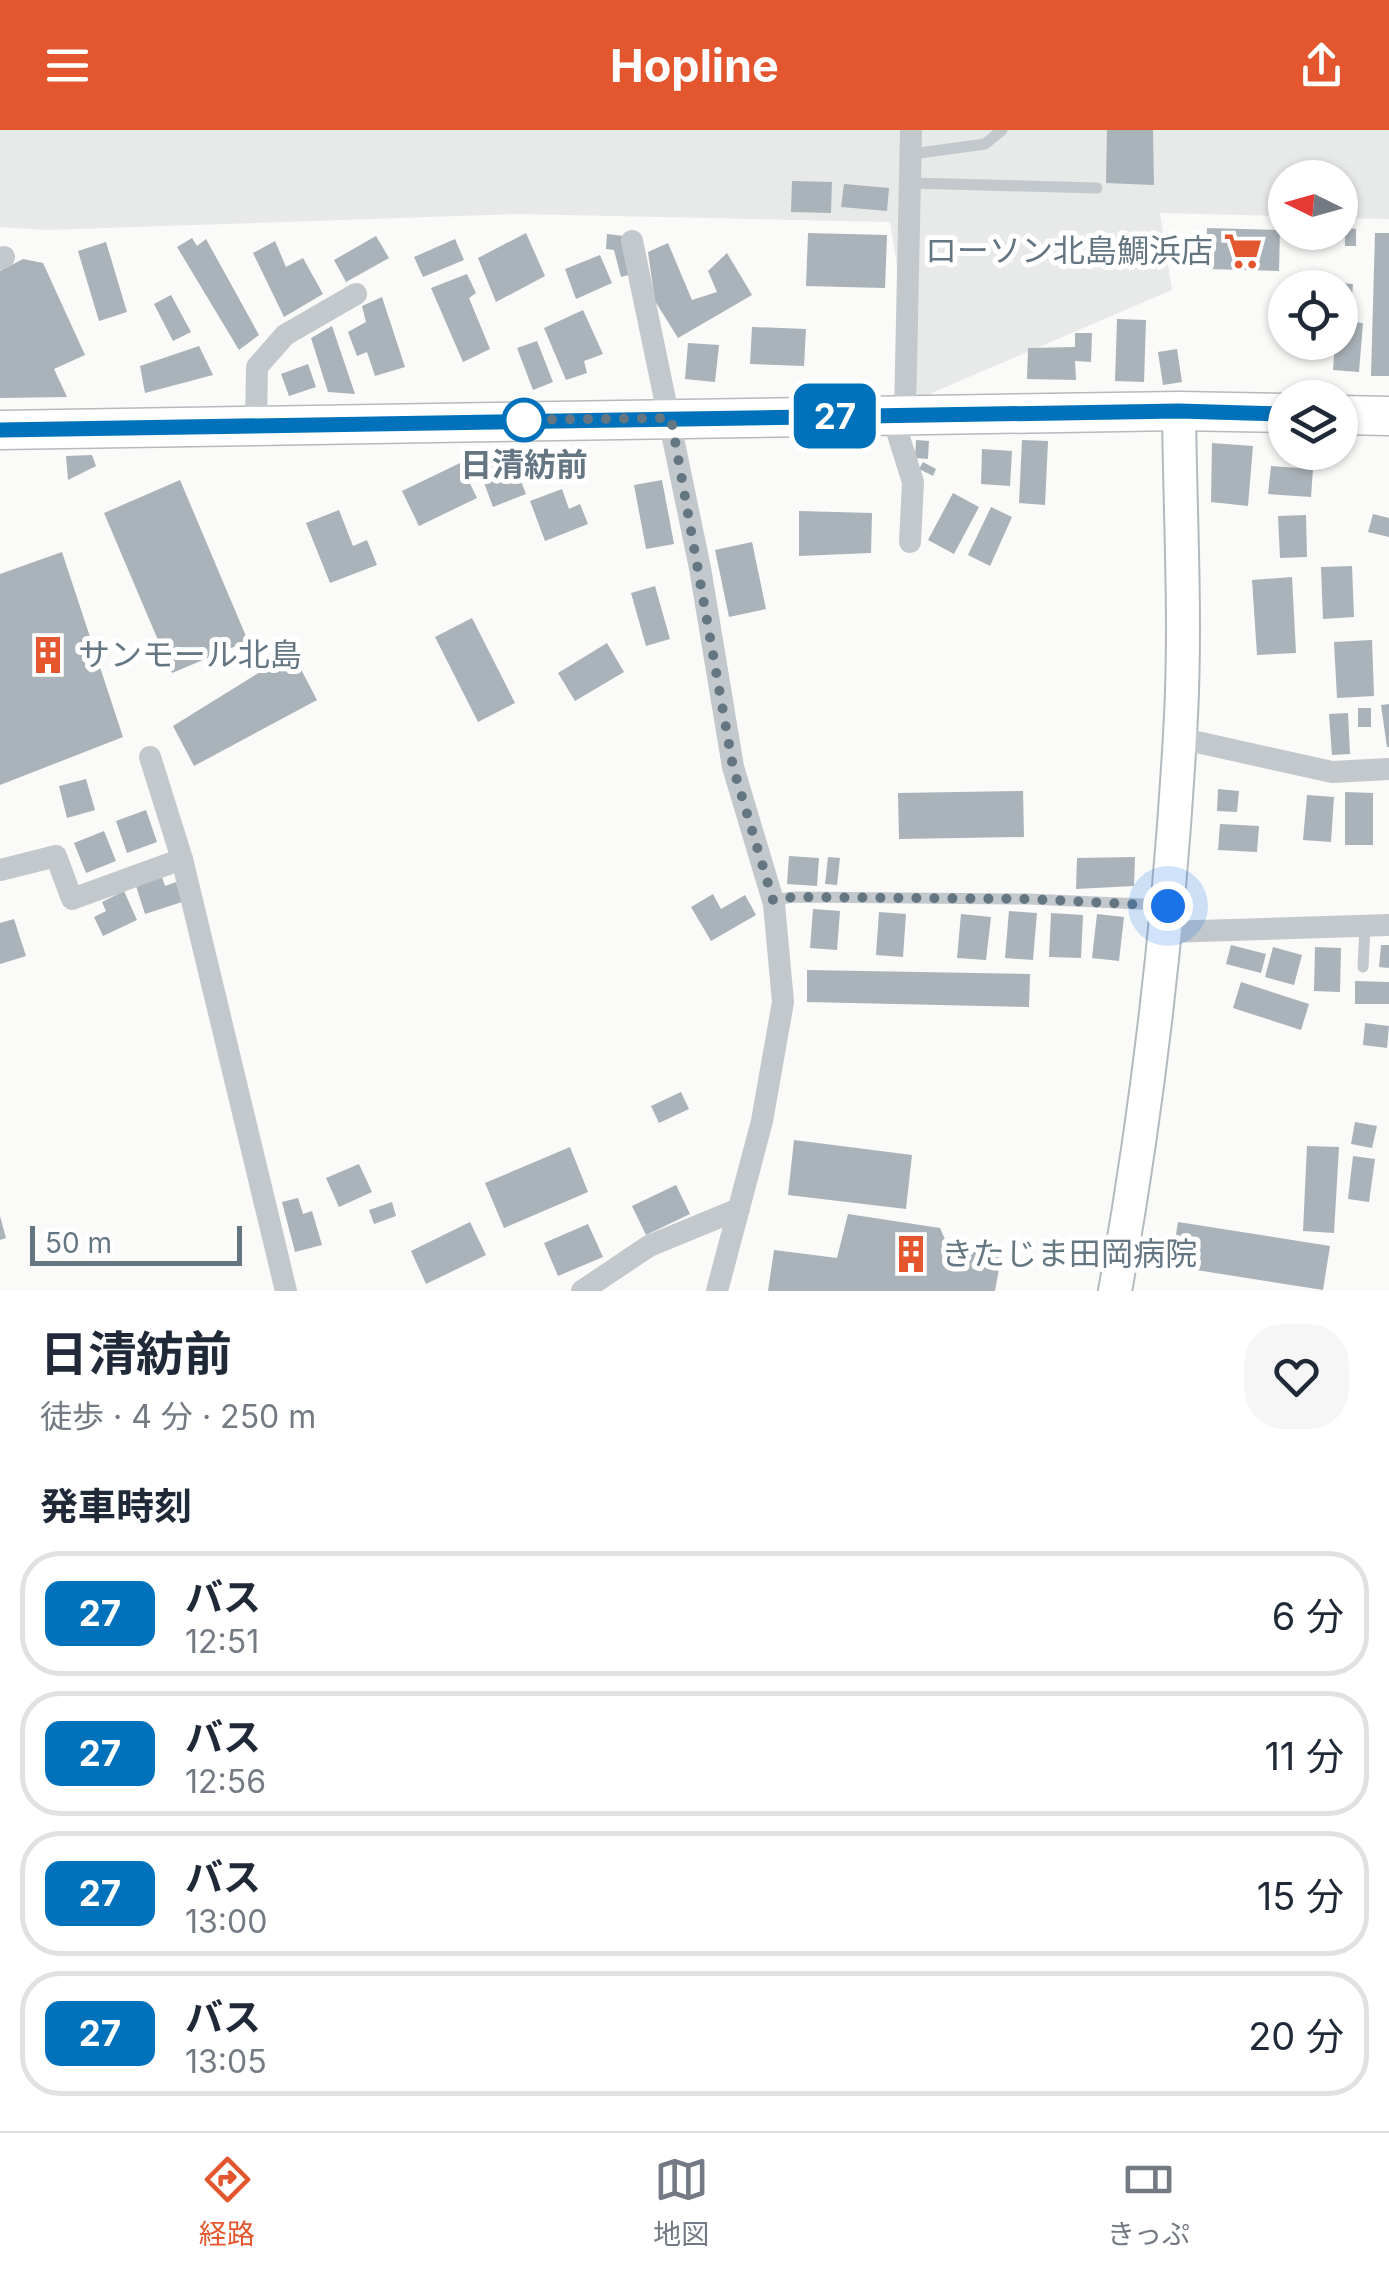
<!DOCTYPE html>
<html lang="ja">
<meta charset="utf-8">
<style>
:root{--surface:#fff;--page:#f6f6f7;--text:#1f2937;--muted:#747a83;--line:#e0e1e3;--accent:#e4572e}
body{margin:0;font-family:Inter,"Noto Sans JP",sans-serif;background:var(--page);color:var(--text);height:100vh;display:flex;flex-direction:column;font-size:38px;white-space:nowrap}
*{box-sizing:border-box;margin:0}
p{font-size:32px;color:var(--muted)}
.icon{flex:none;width:55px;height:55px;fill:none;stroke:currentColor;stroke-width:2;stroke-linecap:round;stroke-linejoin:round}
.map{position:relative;height:1161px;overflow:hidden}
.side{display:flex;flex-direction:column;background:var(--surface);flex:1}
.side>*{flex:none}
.badge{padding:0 20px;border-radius:15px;font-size:35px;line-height:65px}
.needle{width:65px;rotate:275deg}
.buttons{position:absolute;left:1268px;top:30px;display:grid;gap:20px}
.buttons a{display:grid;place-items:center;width:90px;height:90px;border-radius:50%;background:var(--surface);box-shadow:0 2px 8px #0004;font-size:50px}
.scale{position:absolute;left:30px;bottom:25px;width:212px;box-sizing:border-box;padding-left:10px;border:5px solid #657683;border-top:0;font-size:28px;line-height:35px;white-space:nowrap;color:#657683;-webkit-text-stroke:8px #fff;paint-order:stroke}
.you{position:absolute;width:50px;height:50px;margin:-25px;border:8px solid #fff;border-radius:50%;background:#1a73e8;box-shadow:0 0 0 15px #1a73e833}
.map>.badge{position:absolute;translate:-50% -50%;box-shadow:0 0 0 5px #fff}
h2{padding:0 40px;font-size:38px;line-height:90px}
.round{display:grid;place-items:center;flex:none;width:105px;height:105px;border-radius:40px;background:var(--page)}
.overview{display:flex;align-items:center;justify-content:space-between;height:170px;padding:0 40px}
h1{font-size:48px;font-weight:700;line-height:75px}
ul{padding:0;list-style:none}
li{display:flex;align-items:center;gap:30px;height:125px;margin:0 20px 15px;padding:0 20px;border:5px solid var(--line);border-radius:40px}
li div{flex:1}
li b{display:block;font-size:38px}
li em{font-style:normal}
li .badge{min-width:110px;font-weight:700;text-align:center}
header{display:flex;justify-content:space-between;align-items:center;height:130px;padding:0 40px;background:var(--accent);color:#fff;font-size:45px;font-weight:700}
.tabs{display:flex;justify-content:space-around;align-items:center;height:140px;border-top:2px solid var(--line);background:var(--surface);font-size:28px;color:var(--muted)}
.tabs a{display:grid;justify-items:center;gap:5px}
.tabs .on{color:var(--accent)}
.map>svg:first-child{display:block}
.built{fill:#e8e9e9}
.building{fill:#aab3b9}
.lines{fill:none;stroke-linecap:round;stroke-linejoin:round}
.secondary-casing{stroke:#b3babf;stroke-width:36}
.primary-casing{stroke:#b5babe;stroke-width:41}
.lane{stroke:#c3c8cc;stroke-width:11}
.street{stroke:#c3c8cc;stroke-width:22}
.secondary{stroke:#fff;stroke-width:32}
.primary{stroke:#fff;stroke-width:38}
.line-casing{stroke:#fff;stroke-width:22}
.line{stroke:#0072bc;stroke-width:15}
.walk{stroke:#657683;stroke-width:10;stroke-dasharray:0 18}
.stop-dot{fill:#fff;stroke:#0072bc;stroke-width:5}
.labels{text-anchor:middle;stroke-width:10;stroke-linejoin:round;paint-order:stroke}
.poi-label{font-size:32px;fill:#657683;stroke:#fff;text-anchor:start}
.stop-label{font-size:32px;font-weight:bold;fill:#657683;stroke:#fff}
</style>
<header><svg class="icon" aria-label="menu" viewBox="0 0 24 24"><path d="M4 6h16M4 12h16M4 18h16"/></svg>Hopline<svg class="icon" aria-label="share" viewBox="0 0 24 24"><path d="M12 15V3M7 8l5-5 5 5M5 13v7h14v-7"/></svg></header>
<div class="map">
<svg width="1389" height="1161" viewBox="0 0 1389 1161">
<rect width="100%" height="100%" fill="#fafaf8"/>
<path class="built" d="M0,0H1389V89L1340,88V48H1285V86L1160,83L1172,160L918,269L890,92L519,84L47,100L0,97Z"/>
<g class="building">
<path d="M1107,0H1153L1154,55L1106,53Z"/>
<path d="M792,51L832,52L831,83L791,82Z"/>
<path d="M844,54L889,58L887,81L841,77Z"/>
<path d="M1207,98L1280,100L1279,141L1206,139Z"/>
<path d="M1345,98L1356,99V116H1345Z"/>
<path d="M526,103L545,146L496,172L478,128Z"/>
<path d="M808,103L887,105L885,158L806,156Z"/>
<path d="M1375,103H1389V246H1371Z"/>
<path d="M607,104L624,106L632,144L621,147L614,120L606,119Z"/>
<path d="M376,106L389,128L346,152L334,130Z"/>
<path d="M192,108L197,116L206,109L259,205L239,220L177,117Z"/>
<path d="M455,109L464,130L423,147L414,127Z"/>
<path d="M275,111L286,137L303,128L323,164L284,187L253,123Z"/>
<path d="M106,112L127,182L99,191L78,121Z"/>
<path d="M668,113L692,170L717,162L708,141L727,123L752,165L678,208L655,171L648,122Z"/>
<path d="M600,125L612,153L576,169L565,139Z"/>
<path d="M23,129L43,133L85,225L54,239L67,267L0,268V141Z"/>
<path d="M467,144L476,163L469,168L490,219L463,232L431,158Z"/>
<path d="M1340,153L1353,154L1350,192L1363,193L1359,242L1333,240L1335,212H1340Z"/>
<path d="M171,165L191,202L173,211L154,174Z"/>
<path d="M382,167L405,237L375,246L367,222L357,226L348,202L366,192L362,176Z"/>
<path d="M583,180L603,224L584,231L587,243L566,250L544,198Z"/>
<path d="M1117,189L1146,190L1144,252L1115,251Z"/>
<path d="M332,196L355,264L328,262L311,208Z"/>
<path d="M752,197L806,199L804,236L750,234Z"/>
<path d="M1075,203H1092L1091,232L1075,231L1076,250L1027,249L1028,218L1075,217Z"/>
<path d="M537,211L553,252L533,260L517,218Z"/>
<path d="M688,213L719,215L715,252L685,249Z"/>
<path d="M199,216L213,245L145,263L140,236Z"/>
<path d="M1177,219L1182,252L1163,255L1158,222Z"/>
<path d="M308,234L316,257L289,266L281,244Z"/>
<path d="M916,310L929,311L928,329L915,328Z"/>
<path d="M1022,310L1048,311L1045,375L1019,373Z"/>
<path d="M1212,313L1253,316L1248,376L1211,372Z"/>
<path d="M982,319L1012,321L1010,356L981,354Z"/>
<path d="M509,321L526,364L493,377L477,334Z"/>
<path d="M92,325L96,336L68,350L66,326Z"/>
<path d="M923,332L936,339L933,346L919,339Z"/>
<path d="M460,333L477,368L419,396L402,361Z"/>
<path d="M1271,336L1313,339L1311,367L1268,364Z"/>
<path d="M180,350L248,511L172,543L104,383Z"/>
<path d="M662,350L674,414L646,419L634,355Z"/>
<path d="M562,359L569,379L580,374L588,394L545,411L530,371Z"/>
<path d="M953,363L979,377L954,424L928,410Z"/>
<path d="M991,377L1012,387L990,436L968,425Z"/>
<path d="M339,380L353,416L367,410L377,435L330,453L306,393Z"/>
<path d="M799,381L872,383L871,423L799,426Z"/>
<path d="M1373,384L1389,388V407L1368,402Z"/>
<path d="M1306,385L1307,427L1280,428L1278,386Z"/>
<path d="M752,412L766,479L729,487L715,420Z"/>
<path d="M62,422L123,607L0,655V444Z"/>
<path d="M1352,436L1354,487L1323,489L1321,437Z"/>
<path d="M1292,447L1296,523L1257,525L1252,450Z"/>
<path d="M655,456L670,509L646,516L631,463Z"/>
<path d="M472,488L515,573L478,592L435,507Z"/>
<path d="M1372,510L1374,566L1337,568L1334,512Z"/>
<path d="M607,513L624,542L575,571L558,543Z"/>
<path d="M292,522L317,570L194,636L173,596Z"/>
<path d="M1389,574V617H1387L1381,575Z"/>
<rect x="1358" y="578" width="13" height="19"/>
<path d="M1348,583L1350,624L1332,625L1329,584Z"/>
<path d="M86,649L95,680L67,688L59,656Z"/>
<path d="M1218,659L1239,661L1237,682L1217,681Z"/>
<path d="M1023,661L1024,707L899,709L898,663Z"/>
<path d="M1345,662L1373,663V715H1345Z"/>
<path d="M1307,665L1334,667L1331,712L1303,710Z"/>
<path d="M146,680L157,712L127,723L116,691Z"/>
<path d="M1220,694L1259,696L1257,722L1218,720Z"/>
<path d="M104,701L116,731L86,743L74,713Z"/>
<path d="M789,726L819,728L817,756L787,754Z"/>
<path d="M828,727L840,728L837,755L825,754Z"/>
<path d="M1135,727L1134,756L1076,759L1077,728Z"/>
<path d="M162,747L165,756L176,752L182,772L145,784L136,756Z"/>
<path d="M124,761L137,790L103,806L94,787L106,781L102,772Z"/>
<path d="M713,764L721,779L745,765L756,785L711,811L691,777Z"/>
<path d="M813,779L840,781L837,820L810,818Z"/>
<path d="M1009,781L1037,783L1033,830L1005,828Z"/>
<path d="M879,782L906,784L903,827L876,825Z"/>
<path d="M1051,783L1083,785L1081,828L1049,827Z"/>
<path d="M961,784L991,787L986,830L957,828Z"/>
<path d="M1097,784L1124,787L1119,831L1092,828Z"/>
<path d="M14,789L26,826L0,834V793Z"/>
<path d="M1231,815L1266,824L1261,843L1226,834Z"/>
<path d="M1381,815H1389V838L1379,837Z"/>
<path d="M1273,817L1302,825L1294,855L1265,847Z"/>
<path d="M1315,817L1341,818L1340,862L1314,861Z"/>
<path d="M807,840L1030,844L1029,877L807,872Z"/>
<path d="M1355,851L1389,852V874H1355Z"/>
<path d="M1241,852L1309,874L1301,900L1233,878Z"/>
<path d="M1365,893L1389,896L1387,918L1363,915Z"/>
<path d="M681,962L689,979L659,993L651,976Z"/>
<path d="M1355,992L1377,996L1372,1018L1351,1014Z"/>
<path d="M794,1010L912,1025L906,1079L788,1065Z"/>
<path d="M1307,1016L1339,1017L1334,1103L1303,1101Z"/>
<path d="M570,1017L588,1062L504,1098L485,1053Z"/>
<path d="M1353,1026L1375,1029L1369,1072L1348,1069Z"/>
<path d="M359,1034L372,1062L339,1077L326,1048Z"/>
<path d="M676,1055L690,1084L646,1105L632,1076Z"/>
<path d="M298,1068L303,1084L312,1081L322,1115L295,1122L282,1072Z"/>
<path d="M392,1072L396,1086L374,1094L369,1080Z"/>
<path d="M848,1084L940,1098L948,1116L1001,1128L995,1161H768L774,1120L837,1128Z"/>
<path d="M0,1086L6,1108L0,1110Z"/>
<path d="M470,1092L486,1125L426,1154L411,1121Z"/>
<path d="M1178,1092L1330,1116L1323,1160L1171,1136Z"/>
<path d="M588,1094L603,1127L558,1146L544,1113Z"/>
</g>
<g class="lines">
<g class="secondary-casing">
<path id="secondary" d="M1115,1161C1149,971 1171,778 1181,586C1186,485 1180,382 1179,281"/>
</g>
<g class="primary-casing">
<g id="primary">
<path d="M1340,285L1389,286"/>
<path d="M0,300L1179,281L1285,283"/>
</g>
</g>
<g class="lane">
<path d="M912,24L985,14L1002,0"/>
<path d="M911,53L1097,58"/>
<path d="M773,770L794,767L1029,769L1163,775"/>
<path d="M1363,837L1365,796"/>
</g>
<g class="street">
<path d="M632,111L700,438L733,637L774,774L783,872L762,991L717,1161"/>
<path d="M0,129L4,127"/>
<path d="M892,285L913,352L910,412"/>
<path d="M905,285L911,0"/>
<path d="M256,295L257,237L285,205L356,164"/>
<path d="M1179,608L1332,642L1389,639"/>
<path d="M150,627L182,729L286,1161"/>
<path d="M0,740L56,726L72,769L182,729"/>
<path d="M1166,802L1389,795"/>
<path d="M582,1161L649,1116L739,1079"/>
</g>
<use href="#secondary" class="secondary"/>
<use href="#primary" class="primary"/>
</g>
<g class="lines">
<g class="line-casing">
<path id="line" d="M0,300L1179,281L1285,284"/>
</g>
<use href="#line" class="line"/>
<path class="walk" d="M524,290H520L671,288L733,637L773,770L794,767L1029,769L1168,776"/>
</g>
<defs>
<g id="supermarket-bare" transform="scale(3)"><path d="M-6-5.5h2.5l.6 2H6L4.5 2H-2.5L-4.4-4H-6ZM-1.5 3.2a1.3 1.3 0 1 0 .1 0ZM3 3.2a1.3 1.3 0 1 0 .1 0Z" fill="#e4572e" stroke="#fff" stroke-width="2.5" paint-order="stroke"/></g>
<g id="building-bare" transform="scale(3)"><path d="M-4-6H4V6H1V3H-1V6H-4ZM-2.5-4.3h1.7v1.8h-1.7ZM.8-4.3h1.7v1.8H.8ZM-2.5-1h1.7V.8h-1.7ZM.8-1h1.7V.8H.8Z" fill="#e4572e" stroke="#fff" stroke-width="2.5" paint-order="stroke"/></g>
</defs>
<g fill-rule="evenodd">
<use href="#supermarket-bare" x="1243" y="121"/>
<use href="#building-bare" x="48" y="525"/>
<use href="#building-bare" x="911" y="1124"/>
</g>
<circle class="stop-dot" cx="524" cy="290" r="20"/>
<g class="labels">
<g class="poi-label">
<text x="1213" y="132" text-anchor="end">ローソン北島鯛浜店</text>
<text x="78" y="536">サンモール北島</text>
<text x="941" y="1135">きたじま田岡病院</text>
</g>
<g class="stop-label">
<text x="524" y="346">日清紡前</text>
</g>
</g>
</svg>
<div class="buttons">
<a><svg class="needle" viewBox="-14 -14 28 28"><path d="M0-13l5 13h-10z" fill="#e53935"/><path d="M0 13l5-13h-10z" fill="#747a83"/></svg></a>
<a><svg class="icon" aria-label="locate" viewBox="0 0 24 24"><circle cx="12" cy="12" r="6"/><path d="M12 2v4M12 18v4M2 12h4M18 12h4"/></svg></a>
<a><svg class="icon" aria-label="layers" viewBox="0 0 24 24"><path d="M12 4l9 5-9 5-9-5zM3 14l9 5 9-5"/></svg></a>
</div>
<div class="scale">50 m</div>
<div class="you" style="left:1168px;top:776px"></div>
<b class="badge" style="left:835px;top:286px;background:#0072bc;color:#fff">27</b>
</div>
<section class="side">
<div class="overview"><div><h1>日清紡前</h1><p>徒歩 · 4 分 · 250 m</p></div><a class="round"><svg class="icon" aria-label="heart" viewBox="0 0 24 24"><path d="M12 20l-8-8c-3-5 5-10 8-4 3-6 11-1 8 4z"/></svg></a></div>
<h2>発車時刻</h2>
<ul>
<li><span class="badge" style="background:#0072bc;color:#fff">27</span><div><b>バス</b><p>12:51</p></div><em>6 分</em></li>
<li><span class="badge" style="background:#0072bc;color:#fff">27</span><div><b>バス</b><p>12:56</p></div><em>11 分</em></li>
<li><span class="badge" style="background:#0072bc;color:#fff">27</span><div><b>バス</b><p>13:00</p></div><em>15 分</em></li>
<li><span class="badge" style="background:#0072bc;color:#fff">27</span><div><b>バス</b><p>13:05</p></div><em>20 分</em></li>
</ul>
</section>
<nav class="tabs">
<a class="on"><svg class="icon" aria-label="directions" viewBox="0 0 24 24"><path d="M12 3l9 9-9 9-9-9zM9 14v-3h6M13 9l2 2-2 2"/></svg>経路</a>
<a><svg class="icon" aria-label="map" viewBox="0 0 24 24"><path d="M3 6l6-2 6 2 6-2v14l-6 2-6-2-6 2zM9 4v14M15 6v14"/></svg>地図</a>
<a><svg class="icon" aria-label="tickets" viewBox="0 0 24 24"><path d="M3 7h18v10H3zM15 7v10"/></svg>きっぷ</a>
</nav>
